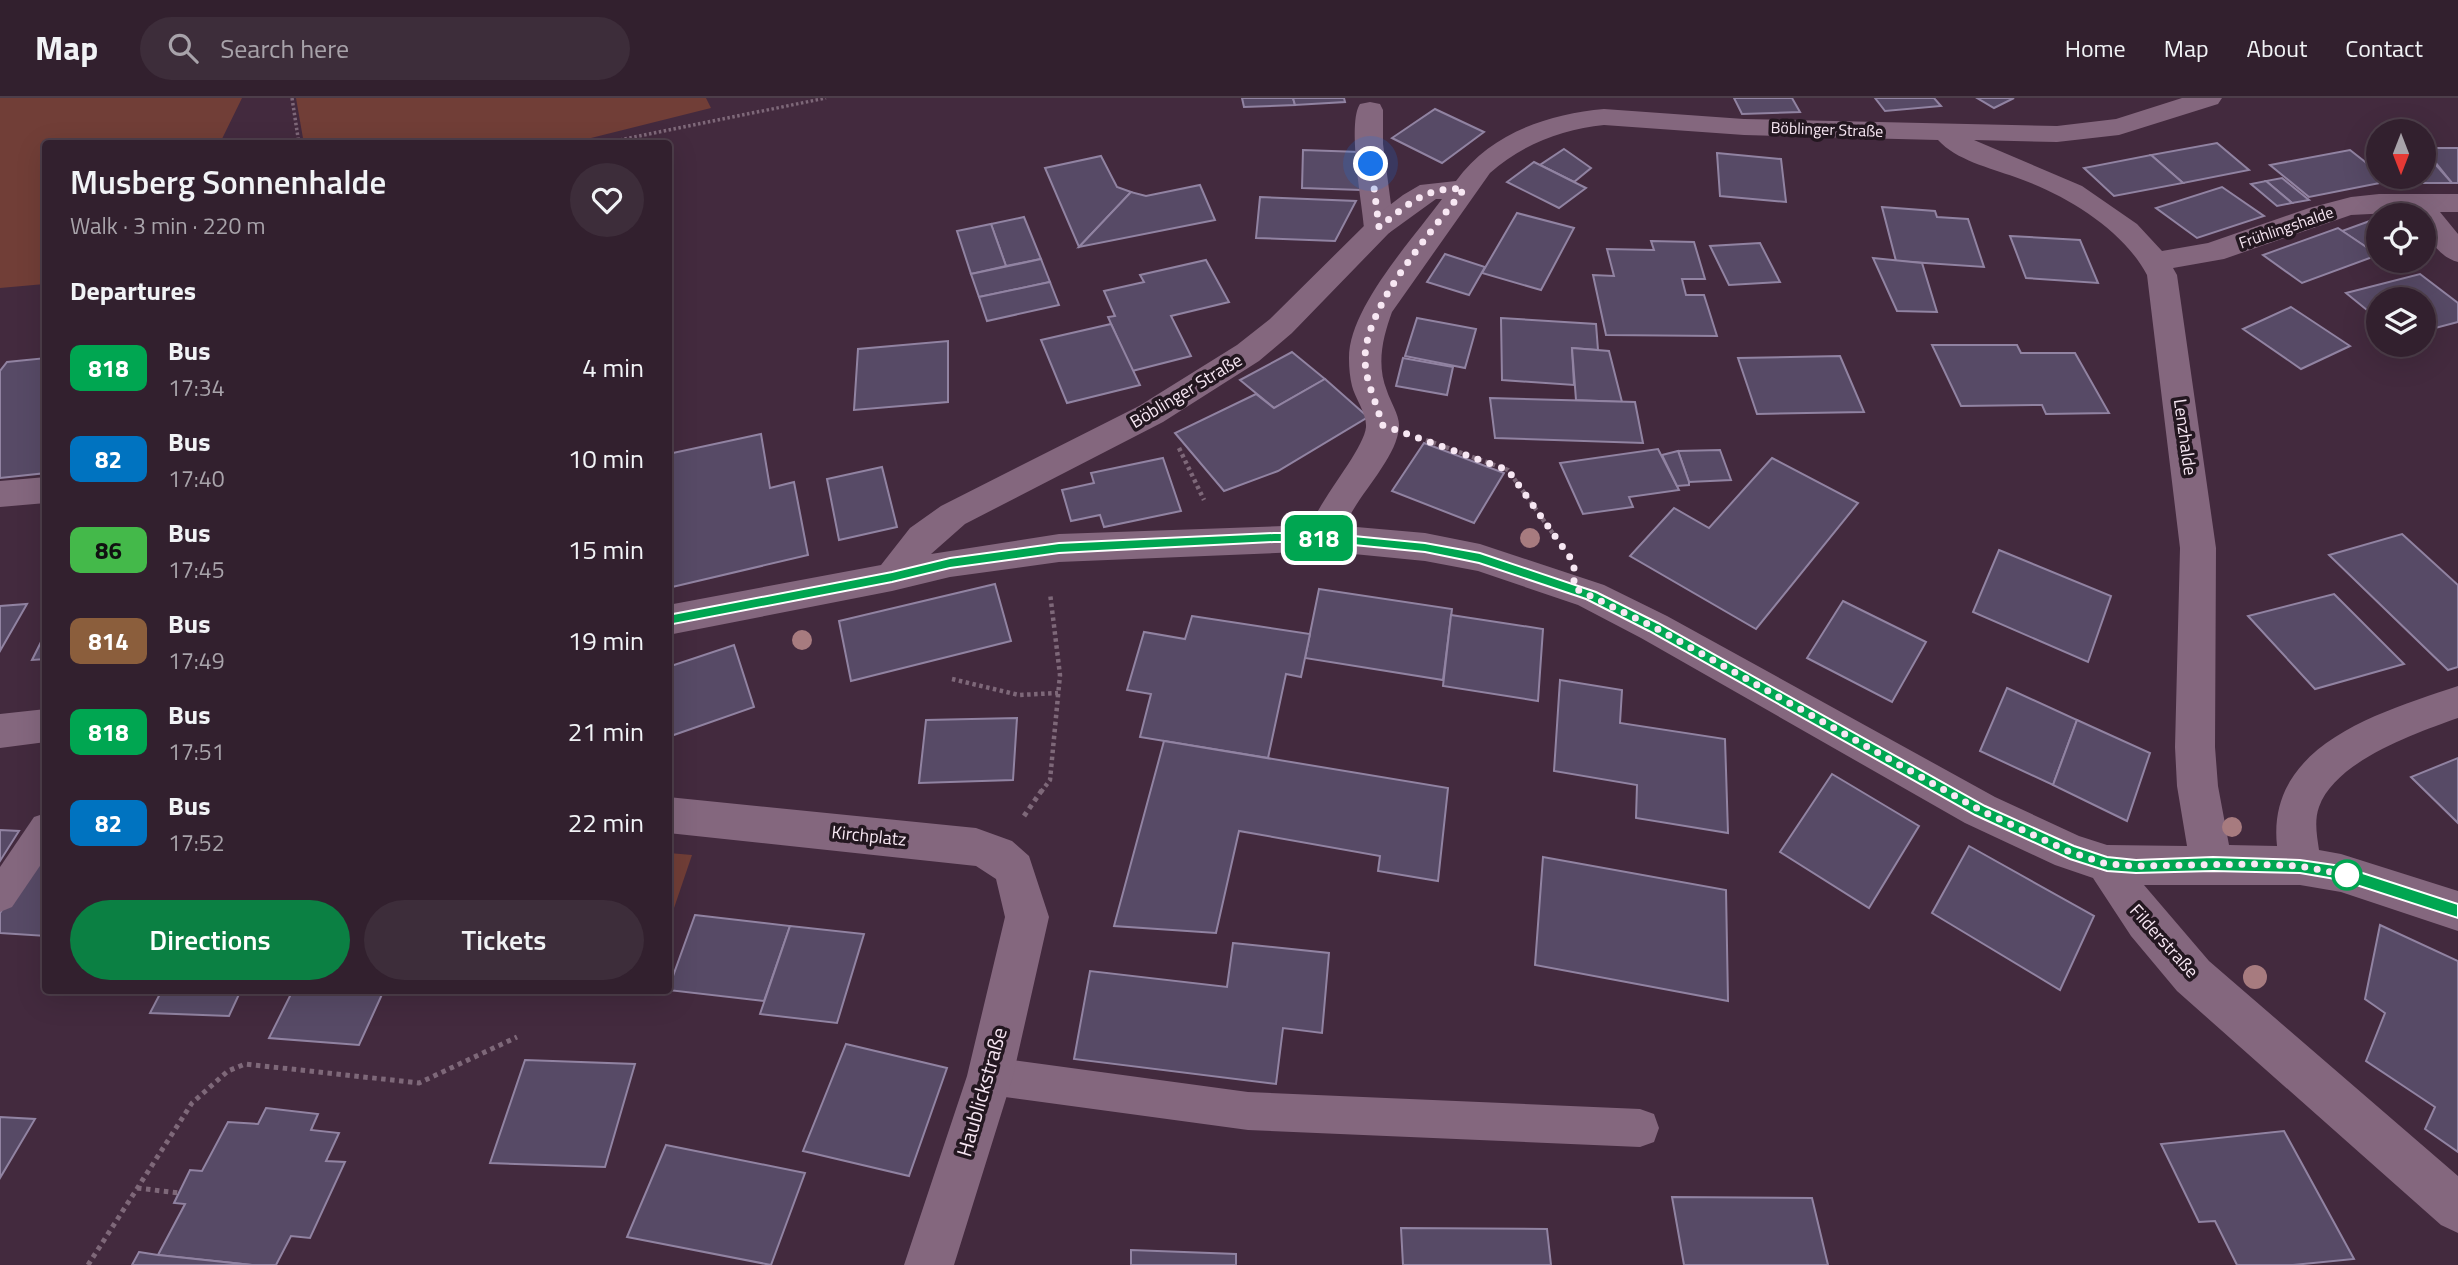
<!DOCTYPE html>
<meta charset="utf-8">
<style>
:root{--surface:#32202e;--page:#3d2d3a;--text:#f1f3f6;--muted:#a8a3aa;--line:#4d3e4a;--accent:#0b8043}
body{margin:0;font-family:"Titillium Web",sans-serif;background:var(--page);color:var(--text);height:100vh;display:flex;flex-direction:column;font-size:26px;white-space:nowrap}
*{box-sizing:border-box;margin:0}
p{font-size:23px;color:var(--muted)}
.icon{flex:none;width:38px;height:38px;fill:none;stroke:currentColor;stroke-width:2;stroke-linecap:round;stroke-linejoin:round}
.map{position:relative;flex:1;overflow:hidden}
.side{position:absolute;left:42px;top:42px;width:630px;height:854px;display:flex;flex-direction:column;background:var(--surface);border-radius:7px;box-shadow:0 7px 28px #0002,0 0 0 2px var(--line)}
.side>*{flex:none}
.badge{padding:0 14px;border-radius:10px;font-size:24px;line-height:46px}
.needle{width:46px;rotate:180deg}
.tools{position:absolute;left:2366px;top:21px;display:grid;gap:14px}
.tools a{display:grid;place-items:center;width:70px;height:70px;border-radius:50%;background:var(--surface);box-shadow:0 7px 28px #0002,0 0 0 2px var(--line);font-size:35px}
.you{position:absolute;width:35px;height:35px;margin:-18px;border:5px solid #fff;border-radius:50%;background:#1a73e8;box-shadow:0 0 0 10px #1a73e833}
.map>.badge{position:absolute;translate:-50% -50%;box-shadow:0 0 0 4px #fff}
h2{padding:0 28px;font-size:26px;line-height:63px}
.round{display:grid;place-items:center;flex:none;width:74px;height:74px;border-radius:37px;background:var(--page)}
.head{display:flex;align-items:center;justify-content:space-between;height:119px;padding:0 28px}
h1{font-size:33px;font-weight:600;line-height:52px}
.button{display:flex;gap:14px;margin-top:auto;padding:14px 28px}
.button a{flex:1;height:80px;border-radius:42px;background:var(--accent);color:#fff;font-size:28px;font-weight:600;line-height:80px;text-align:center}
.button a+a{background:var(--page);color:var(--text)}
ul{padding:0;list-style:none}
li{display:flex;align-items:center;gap:21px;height:91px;padding:0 28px}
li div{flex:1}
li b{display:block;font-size:26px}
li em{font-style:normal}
li .badge{min-width:77px;font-weight:700;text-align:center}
header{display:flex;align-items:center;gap:42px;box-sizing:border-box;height:98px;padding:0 35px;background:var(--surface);border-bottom:2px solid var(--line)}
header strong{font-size:33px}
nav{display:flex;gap:38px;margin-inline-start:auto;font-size:24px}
.search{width:490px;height:63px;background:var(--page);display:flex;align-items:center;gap:18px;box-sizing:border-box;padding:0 24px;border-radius:38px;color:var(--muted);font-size:26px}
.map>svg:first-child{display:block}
.green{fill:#713e37}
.building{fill:#574a66;stroke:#9183a2;stroke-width:2}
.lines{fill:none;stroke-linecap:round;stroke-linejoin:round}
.path-far2{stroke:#7e6879;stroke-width:3.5;stroke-dasharray:2.5 2.5;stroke-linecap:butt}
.path-far1{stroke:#7e6879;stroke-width:4.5;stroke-dasharray:3.5 3.5;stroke-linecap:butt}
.path{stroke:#7e6879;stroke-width:5;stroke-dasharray:4.5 4.5;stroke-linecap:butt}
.service{fill:#84677e;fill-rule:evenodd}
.pedestrian{fill:#84677e;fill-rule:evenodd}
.minor{fill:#84677e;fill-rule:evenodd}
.tree{fill:#a77b7f}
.line{fill:#00a651;stroke:#fff;stroke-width:2}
.walk{stroke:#f7e7f3;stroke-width:7;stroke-dasharray:0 12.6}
.stop-dot{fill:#fff;stroke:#00a651;stroke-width:3.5}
.labels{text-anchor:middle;stroke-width:7;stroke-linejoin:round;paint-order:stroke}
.far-street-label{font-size:16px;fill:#f7e7f3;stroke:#231720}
.street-label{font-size:18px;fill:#f7e7f3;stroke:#231720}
.near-street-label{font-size:21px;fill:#f7e7f3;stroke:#231720}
</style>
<header>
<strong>Map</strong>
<div class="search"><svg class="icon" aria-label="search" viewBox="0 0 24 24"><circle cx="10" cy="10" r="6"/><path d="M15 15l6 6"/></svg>Search here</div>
<nav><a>Home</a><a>Map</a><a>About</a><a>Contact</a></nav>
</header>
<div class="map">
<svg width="2458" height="1167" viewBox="0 0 2458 1167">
<rect width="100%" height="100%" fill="#432a3e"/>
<g class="green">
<path d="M0,0H242L220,45L46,46L45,186L0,190Z"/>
<path d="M296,0H706L711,10L571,45L304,46Z"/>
<path d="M669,755L692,757L673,813H669Z"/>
</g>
<g class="building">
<path d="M1242,0H1293L1295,7L1244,9Z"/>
<path d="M1293,0H1344L1345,4L1295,7Z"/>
<path d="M1734,0H1792L1800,14L1742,16Z"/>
<path d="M1875,0H1934L1941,8L1885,13Z"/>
<path d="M1977,0H2014L1994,10Z"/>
<path d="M1435,11L1484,34L1442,65L1392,40Z"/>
<path d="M2217,45L2249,72L2183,85L2151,57Z"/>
<path d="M2424,50H2458V85H2452Z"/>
<path d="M1564,51L1591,70L1574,84L1540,67Z"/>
<path d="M1303,52L1360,54L1361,92L1302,90Z"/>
<path d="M2350,52L2378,74V79L2390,83L2309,99L2270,67Z"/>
<path d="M1717,55L1781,61L1786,104L1720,98Z"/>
<path d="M2151,57L2183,85L2114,98L2084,70Z"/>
<path d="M1101,58L1117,89L1131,94L1079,149L1045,70Z"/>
<path d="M1534,64L1586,90L1559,110L1507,84Z"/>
<path d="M2424,64L2436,67L2452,85H2406L2400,79H2424Z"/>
<path d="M2282,80L2309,102L2292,105L2266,83Z"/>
<path d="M2266,83L2292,105L2277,108L2251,86Z"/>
<path d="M1200,87L1215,122L1079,149L1131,94L1146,98Z"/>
<path d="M2222,89L2264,118L2197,140L2156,110Z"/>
<path d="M1260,99L1356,103L1335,143L1256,140Z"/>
<path d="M1882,109L1935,113L1937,119L1968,121L1984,169L1896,163Z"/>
<path d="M1517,115L1574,130L1541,192L1482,175Z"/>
<path d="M1024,119L1041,161L1006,168L991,126Z"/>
<path d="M2378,120V157L2342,133Z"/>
<path d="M991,126L1006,168L971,176L957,133Z"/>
<path d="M2338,130L2378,157L2302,185L2263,157Z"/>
<path d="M2010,138L2080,142L2098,185L2026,180Z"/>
<path d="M1651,143L1694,144L1705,181H1682L1686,197H1704L1717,238L1606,237L1593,177L1614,178L1607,151L1654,152Z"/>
<path d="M1760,145L1780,184L1729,187L1710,148Z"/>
<path d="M1445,156L1485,169L1469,197L1427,184Z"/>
<path d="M1873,160L1922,165L1937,214L1897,213Z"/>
<path d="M1041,161L1050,184L979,199L971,176Z"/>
<path d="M1206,162L1229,204L1171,218L1191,258L1132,273L1108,219L1115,218L1104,193L1144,184L1140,177Z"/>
<path d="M2420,176L2458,205V224L2424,233V201H2378V221L2346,195Z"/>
<path d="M1050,184L1059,207L987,223L979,199Z"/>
<path d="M2291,209L2350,248L2301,271L2243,231Z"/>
<path d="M1417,220L1476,231L1465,270L1405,258Z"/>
<path d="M1501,220L1596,226L1598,252L1572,250L1574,287L1502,282Z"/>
<path d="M1111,226L1140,287L1067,305L1041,242Z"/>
<path d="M948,243V304L854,312L858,251Z"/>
<path d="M1932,247H2017L2021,255H2075L2109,315L2046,316L2042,307L1961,308Z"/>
<path d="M1572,250L1609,253L1622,304L1576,302Z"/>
<path d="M1292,254L1325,281L1274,310L1240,282Z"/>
<path d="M1840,258L1864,314L1757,316L1738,260Z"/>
<path d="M46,260V375L0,380V273L7,264Z"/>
<path d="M1403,260L1453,269L1447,297L1396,288Z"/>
<path d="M1325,281L1368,319L1278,373L1224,393L1175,335L1256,296L1274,310Z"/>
<path d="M1490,300L1635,304L1643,345L1495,340Z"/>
<path d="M761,336L770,390L794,384L808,457L668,490V356Z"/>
<path d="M1424,345L1504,375L1474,425L1392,393Z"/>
<path d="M1658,351L1679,392L1629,399L1633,409L1583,416L1560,365Z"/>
<path d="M1720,352L1731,382L1689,384L1678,353Z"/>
<path d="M1678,353L1689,384V387L1677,388L1662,357Z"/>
<path d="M1163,360L1181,413L1104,429L1100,417L1071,423L1062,392L1094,385L1091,375Z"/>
<path d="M1772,360L1858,405L1756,531L1630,458L1674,410L1709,430Z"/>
<path d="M882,369L897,429L839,442L827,381Z"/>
<path d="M2402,436L2458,487V569L2448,572L2329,457Z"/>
<path d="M1999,452L2111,498L2088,564L1973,514Z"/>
<path d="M995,486L1011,543L851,583L839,523Z"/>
<path d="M1319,491L1452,511L1443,582L1305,560Z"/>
<path d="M2334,496L2404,566L2315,591L2248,518Z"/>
<path d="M1843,503L1926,544L1892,604L1807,560Z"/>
<path d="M27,506L0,553V508Z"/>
<path d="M1451,517L1543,531L1538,603L1443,588Z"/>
<path d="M1192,518L1310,536L1301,579L1286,576L1268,660L1140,639L1151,596L1127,592L1144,534L1185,541Z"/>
<path d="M46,534V561L32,562Z"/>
<path d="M734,547L754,609L668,639V569Z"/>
<path d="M1560,582L1622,592L1620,625L1725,641L1728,735L1636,720L1637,687L1554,673Z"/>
<path d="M2007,590L2077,622L2053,687L1980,653Z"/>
<path d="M1017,620L1013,682L919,685L926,622Z"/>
<path d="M2077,622L2150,655L2127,723L2053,687Z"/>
<path d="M1164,643L1448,690L1438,783L1378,773L1380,758L1239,733L1216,835L1114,828Z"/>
<path d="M2458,660V725L2411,679Z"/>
<path d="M1832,676L1919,728L1869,810L1780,754Z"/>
<path d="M0,732L19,733L0,763Z"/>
<path d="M46,747V838L0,835V815Z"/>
<path d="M1969,748L2094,818L2060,892L1932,815Z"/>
<path d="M1543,759L1726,792L1728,903L1535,867Z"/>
<path d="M695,817L790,828L764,903L668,892Z"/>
<path d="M2380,827L2458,863V1054L2425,1031L2435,1009L2366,963L2385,915L2365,901Z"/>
<path d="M790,828L864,836L837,925L760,916Z"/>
<path d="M1233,845L1329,855L1322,935L1283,930L1276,986L1074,961L1090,873L1227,889Z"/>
<path d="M162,892H241L229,918L150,915Z"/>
<path d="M293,892H384L359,947L269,940Z"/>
<path d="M846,946L947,970L909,1078L803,1053Z"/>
<path d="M525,962L635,966L605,1069L490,1065Z"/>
<path d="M266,1010L318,1016L311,1032L339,1035L326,1063L345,1064L310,1140L291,1138L276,1167H252L158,1157L185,1106L174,1105L190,1072L202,1073L228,1024L258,1026Z"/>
<path d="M0,1019L35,1021L0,1080Z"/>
<path d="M2284,1033L2354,1161L2293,1167H2237L2215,1123L2199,1124L2161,1046Z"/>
<path d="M666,1047L805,1075L771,1167L627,1139Z"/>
<path d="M1672,1099L1812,1100L1828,1167H1684Z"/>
<path d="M1401,1130L1547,1131L1551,1167H1403Z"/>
<path d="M1131,1152L1236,1156V1167H1131Z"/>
<path d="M139,1154L158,1157L252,1167H132Z"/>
</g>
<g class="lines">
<g class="path-far2">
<path d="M292,0L299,46"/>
<path d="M600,46L826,0"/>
</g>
<g class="path-far1">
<path d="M1426,342L1508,372L1554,437"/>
<path d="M1179,350L1204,402"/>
<path d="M952,581L1019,597L1058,595"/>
<path d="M1041,694L1050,682L1060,577L1050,495"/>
</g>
<g class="path">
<path d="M1024,718L1042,692"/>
<path d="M137,1090L179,1095"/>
<path d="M88,1167L192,1005L228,973L245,966L419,985L517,939"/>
</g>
<g class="service">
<path d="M46,715V759L12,809L0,814V769L34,719Z"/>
<path d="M990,959L1248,994L1640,1011L1654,1016L1659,1030L1654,1044L1640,1049L1248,1032L990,997L977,991L971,978L977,965Z"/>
</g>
<path class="pedestrian" d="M1370,4L1380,6L1383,12V46L1394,129L1389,135L1379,138L1369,135L1364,129C1362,104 1347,25 1360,6Z"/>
<g class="minor">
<path d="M2182,0H2222L2218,6L2119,37L2057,44L1974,42L2082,88L2137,126L2162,153L2208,145L2309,110L2351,99L2379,96H2458V114H2440L2458,136V164C2438,159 2424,137 2424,117H2412L2409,114L2351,117L2224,161L2173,170L2177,177L2216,450L2215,649L2218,688L2229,747L2277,748C2266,646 2381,614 2458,588V620C2416,635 2335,663 2319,709C2314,723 2317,738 2319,752L2341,756L2458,793V833L2341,794L2300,787H2144L2209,863L2458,1078V1135L2441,1127L2177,893L2131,838L2093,780L2055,767L1965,725L1641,540L1578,507L1478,473L1425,463L1323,453L1059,464L950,479L892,493L668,537V507L881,467L910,430L941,408L1139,308L1237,247L1270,221L1369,123L1403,97L1420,87L1456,83C1490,36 1547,16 1604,11L1744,21L2057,28L2116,21ZM1604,27L1744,37L1938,42C1956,62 1990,70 2015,79C2064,96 2122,130 2147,177L2180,450L2175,649L2177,688L2187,748L2107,747L2079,738L1995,699L1667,518L1604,487L1480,446L1425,435L1345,428C1357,397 1397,361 1399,329C1400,318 1390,303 1387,293C1376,266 1383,239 1392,214L1490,75C1521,47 1563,31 1604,27ZM1436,101H1442C1412,142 1348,211 1349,261C1349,270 1350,280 1352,288C1355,300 1367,316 1366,329C1364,351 1322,399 1311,427L1059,436L931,456L965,426L1163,324L1259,263L1292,235L1389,135Z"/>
<path d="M46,379V405L0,409V383Z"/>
<path d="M46,611V644L0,650V616Z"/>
<path d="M668,699L976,730L1012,743L1029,758L1049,819L1013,978L954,1167H904L967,978L1005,819L996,781L976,768L668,735Z"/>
</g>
</g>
<g class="tree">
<circle cx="1530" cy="440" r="10"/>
<circle cx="802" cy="542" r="10"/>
<circle cx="2232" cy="729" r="10"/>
<circle cx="2255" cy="879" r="12"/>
</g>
<path class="line" d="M1274,435H1323L1425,445L1480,455L1596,494L1658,525L1985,708L2074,748L2107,759L2136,762L2213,759L2300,762L2341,768L2458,806V820L2341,782L2300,775L2213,773L2136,775L2107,773L2070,761L1975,717L1649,533L1586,501L1479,465L1425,454L1323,444H1274L1059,455L950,470L892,484L668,527L662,522L668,517L892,474L950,460L1059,445Z"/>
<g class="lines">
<path class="walk" d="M1371,66L1379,129C1408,107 1425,88 1464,91C1432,134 1366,206 1365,260C1365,284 1377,304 1382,327L1508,372L1574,465V490L1654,529L1980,712L2070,754L2107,766L2136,768L2252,766L2300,768L2347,777"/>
</g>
<circle class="stop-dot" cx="2347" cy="777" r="14"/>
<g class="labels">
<g class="far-street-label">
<text transform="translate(1827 31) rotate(2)" y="6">Böblinger Straße</text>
<text transform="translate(2286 129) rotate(-19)" y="6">Frühlingshalde</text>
</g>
<g class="street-label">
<text transform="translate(1186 293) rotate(-31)" y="6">Böblinger Straße</text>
<text transform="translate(2185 339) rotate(82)" y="6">Lenzhalde</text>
<text transform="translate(869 738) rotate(6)" y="6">Kirchplatz</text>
<text transform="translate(2164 843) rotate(48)" y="6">Filderstraße</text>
</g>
<g class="near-street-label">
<text transform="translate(982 994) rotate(-74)" y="7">Haublickstraße</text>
</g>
</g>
</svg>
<div class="tools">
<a><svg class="needle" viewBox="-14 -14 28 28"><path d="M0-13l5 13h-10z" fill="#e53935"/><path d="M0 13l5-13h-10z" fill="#a8a3aa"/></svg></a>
<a><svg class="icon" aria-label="locate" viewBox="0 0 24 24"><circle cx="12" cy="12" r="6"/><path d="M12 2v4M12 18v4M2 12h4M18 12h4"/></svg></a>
<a><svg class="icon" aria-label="layers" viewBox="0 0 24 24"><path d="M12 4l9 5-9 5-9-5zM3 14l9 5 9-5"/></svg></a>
</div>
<div class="you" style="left:1371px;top:66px"></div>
<b class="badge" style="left:1319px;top:440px;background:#00a651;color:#fff">818</b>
<section class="side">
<div class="head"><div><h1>Musberg Sonnenhalde</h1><p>Walk · 3 min · 220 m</p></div><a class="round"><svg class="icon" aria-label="heart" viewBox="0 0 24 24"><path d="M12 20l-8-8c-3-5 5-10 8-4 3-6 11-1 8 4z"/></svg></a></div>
<h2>Departures</h2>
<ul>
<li><span class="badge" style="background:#00a651;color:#fff">818</span><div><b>Bus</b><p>17:34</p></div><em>4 min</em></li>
<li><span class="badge" style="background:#0073c0;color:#fff">82</span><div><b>Bus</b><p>17:40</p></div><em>10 min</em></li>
<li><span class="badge" style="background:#44b94a;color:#111">86</span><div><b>Bus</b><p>17:45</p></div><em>15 min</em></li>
<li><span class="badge" style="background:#8b5e3c;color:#fff">814</span><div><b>Bus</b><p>17:49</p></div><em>19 min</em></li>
<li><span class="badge" style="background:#00a651;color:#fff">818</span><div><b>Bus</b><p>17:51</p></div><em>21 min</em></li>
<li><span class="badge" style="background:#0073c0;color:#fff">82</span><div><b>Bus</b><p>17:52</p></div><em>22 min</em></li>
</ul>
<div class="button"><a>Directions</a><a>Tickets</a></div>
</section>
</div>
